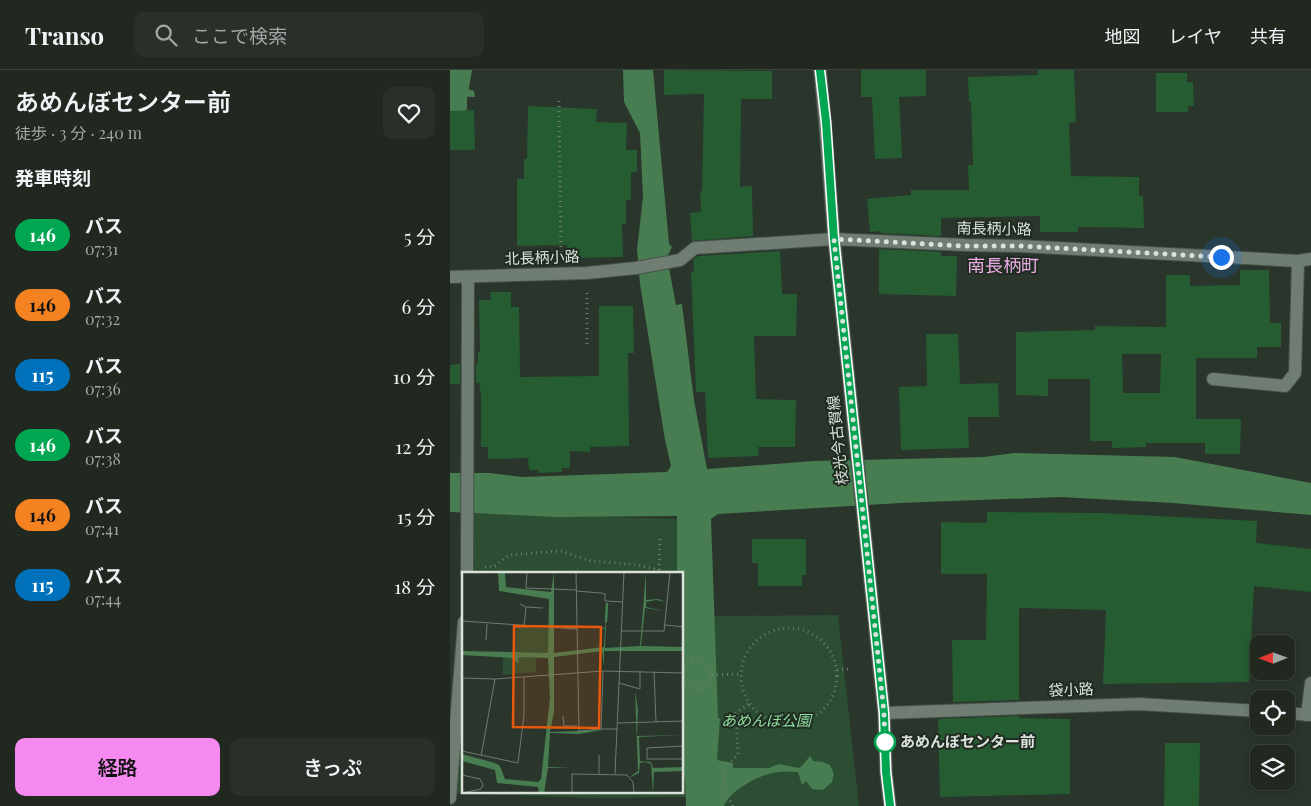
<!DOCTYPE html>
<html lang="ja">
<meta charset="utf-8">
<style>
:root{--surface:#202820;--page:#283029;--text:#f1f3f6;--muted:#a2a6a5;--line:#3d443e;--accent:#f589ef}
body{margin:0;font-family:"Playfair Display","Noto Sans JP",serif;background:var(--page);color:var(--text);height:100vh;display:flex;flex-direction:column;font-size:19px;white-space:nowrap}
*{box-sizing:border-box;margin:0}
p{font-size:16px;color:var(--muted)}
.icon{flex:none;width:28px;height:28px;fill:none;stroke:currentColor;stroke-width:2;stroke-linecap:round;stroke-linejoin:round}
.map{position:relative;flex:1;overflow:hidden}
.side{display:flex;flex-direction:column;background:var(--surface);width:450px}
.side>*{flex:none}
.badge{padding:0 10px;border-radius:16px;font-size:18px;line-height:32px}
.needle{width:32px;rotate:269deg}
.buttons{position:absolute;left:800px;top:565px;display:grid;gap:10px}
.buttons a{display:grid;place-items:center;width:45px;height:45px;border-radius:10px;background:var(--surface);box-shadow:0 2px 8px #0003,0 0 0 1px var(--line);font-size:25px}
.you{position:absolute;width:25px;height:25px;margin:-12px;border:4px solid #fff;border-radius:50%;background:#1a73e8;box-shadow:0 0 0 8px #1a73e833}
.map>.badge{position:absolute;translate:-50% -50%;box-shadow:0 0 0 2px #fff}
h2{padding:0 15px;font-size:19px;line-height:45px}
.round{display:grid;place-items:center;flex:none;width:52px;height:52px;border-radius:10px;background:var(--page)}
.summary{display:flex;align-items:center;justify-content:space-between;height:85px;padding:0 15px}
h1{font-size:24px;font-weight:600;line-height:38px}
.action{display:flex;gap:10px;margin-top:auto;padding:10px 15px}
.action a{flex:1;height:58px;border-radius:10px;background:var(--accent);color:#111;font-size:20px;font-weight:600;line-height:58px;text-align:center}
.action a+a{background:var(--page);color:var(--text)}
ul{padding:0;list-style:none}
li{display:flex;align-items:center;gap:15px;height:70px;padding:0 15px}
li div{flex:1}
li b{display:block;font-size:19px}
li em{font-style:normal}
li .badge{min-width:55px;font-weight:700;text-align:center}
header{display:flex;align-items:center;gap:30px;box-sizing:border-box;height:70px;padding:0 25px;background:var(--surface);border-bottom:1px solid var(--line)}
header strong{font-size:24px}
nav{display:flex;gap:28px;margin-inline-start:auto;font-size:18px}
.search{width:350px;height:45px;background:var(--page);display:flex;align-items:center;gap:12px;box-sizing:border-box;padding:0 18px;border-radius:10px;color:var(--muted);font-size:19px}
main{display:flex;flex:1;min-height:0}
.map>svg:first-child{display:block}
.green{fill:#2c4e32}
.water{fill:#477d51}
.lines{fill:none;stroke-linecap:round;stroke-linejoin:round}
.canal{stroke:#477d51;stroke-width:26}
.building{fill:#255c32;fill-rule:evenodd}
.service-casing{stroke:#465048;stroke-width:14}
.minor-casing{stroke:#465048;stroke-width:14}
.secondary-casing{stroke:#465048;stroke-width:14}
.path{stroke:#707a71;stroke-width:3;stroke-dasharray:1 4;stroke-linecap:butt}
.service{stroke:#707d72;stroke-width:12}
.minor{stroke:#707d72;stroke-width:12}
.secondary{stroke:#707d72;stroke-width:12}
.line-casing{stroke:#fff;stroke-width:11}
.line{stroke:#00a651;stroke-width:8}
.walk{stroke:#dbe2dc;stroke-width:5;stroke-dasharray:0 9}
.stop-dot{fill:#fff;stroke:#00a651;stroke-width:2.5}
.labels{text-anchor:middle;stroke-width:4;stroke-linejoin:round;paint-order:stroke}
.street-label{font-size:15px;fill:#dbe2dc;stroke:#202b21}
.park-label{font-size:15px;font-style:italic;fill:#90df9e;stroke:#202b21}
.stop-label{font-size:15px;font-weight:bold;fill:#dbe2dc;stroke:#202b21;text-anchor:start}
.quarter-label{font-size:18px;fill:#e7abe2;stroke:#202b21}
.inset-river{fill:none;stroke:#477d51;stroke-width:2.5}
.inset-road{fill:none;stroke:#717a72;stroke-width:1}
.view{fill:#e8590c;fill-opacity:0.15;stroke:#e8590c;stroke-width:2.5}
.inset-edge{fill:none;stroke:#dbe2dc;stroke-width:2.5}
</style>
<header>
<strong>Transo</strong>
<div class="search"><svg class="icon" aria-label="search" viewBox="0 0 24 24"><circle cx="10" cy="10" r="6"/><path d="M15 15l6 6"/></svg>ここで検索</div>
<nav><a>地図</a><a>レイヤ</a><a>共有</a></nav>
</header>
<main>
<section class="side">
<div class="summary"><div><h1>あめんぼセンター前</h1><p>徒歩 · 3 分 · 240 m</p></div><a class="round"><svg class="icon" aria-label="heart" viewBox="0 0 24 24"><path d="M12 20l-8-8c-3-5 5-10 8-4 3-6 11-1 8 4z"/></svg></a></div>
<h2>発車時刻</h2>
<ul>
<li><span class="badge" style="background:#00a651;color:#fff">146</span><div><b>バス</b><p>07:31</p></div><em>5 分</em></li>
<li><span class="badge" style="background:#f58220;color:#111">146</span><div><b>バス</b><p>07:32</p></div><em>6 分</em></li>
<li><span class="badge" style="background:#0072bc;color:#fff">115</span><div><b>バス</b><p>07:36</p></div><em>10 分</em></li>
<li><span class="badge" style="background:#00a651;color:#fff">146</span><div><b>バス</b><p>07:38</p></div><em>12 分</em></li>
<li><span class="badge" style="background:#f58220;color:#111">146</span><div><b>バス</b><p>07:41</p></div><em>15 分</em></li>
<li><span class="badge" style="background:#0072bc;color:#fff">115</span><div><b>バス</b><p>07:44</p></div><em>18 分</em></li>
</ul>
<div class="action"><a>経路</a><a>きっぷ</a></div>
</section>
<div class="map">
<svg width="861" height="736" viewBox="0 0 861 736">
<rect width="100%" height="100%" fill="#2a352b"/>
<g class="green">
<path d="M18,443L233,449L232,503H17Z"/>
<path d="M388,545L409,736H255L245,727L141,728L0,723L14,552V722H232L233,550L268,546Z"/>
</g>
<g class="water">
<path d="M0,0H6L4,14L24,21L25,27L0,26Z"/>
<path d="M173,0H203L219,174L222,177L217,187L226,235L232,234L244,330L257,399L364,391L534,387L564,383L725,387L861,413V445L723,433L610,427L450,433L268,444L261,449L268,648L270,649L267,690L283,693V698H319L329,694L349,698L352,696L360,686L363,691L373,692L380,695L384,704L382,712L373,720L362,719L356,711L352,715L348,702C339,701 328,701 319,704C304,708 280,721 274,736H236L235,708L232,705V503H227V446L107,447L0,442V403H39L72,407L217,402L221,396L215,370L190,214L187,180L193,127L190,63L174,32Z"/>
</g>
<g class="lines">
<path class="canal" d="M4,37V27L9,0"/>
</g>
<g class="building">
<path d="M214,0L322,1V29H291L290,117L302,116L303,166L242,171L240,143L251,142L250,121H252L254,24L214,25Z"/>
<path d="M411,0H476V26L449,27L452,88L425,89L422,27H411Z"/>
<path d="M588,0H624L626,52L619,53L621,106L689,107V126H693L694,158L628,157V162H590V146L491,148V166L430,163V161L420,162L417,129L461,125V120H519L518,95H523L521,31L519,32L518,7L588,5Z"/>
<path d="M706,3H737V12H743L744,36H738V42H706Z"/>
<path d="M78,36L147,39L146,52L177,53L176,80H187V102H181V130H176V154H172L173,187L117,188V175L67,176V109H74V89H77Z"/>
<path d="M24,40L25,80H0V41Z"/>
<path d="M429,179L491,182V186H507L506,226L429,224Z"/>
<path d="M330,181L332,224H347L346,266H304L306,329L346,330L345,377H308L309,386L258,388L255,322H246L241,202H244L243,190L248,186Z"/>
<path d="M790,200H819L820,253H831V277H807V288H746V349H791L790,384H755V373H696V377L662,378V371H640V309H598V326L566,325V262L645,260V256L716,257V205H740V216L790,215ZM672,284H711L710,323H673Z"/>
<path d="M40,222H61V237H69L70,307L149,306V236H183L184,283H178L179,376L140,377V382L120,381V398H112V402L88,403L89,400H79L78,388L38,389V377H31V324L29,313H26V294H28V282H30L29,230H41Z"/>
<path d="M476,264H508L510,314L548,313L549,347H518L519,378L451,380L449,317L477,316Z"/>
<path d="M10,294V314H0V295Z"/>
<path d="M537,442L649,443L807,451L806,473L861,479V522L804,516L799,612L653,614L656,540L569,538V630L503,632L502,570H536L537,504H491V452L537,453Z"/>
<path d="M302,469H356V505H352V516H308V493H302Z"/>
<path d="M569,646V648L620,649V724L490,727L488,649Z"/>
<path d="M715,673H750L749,736H714Z"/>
</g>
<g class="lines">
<g class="service-casing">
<path id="service" d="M857,645L861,613"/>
</g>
<g class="minor-casing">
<g id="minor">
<path d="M0,207L137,203L186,198L230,190L245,178L384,169L515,175L570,176L848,191L861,189"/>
<path d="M763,309L835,316L845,303L848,191"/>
<path d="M17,503L18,207"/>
<path d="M434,643L689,634L809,641"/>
<path d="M836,643L861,645"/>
<path d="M0,728L14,552"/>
</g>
</g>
<g class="secondary-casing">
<path id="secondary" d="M370,0L375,52L384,169L434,643L436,702L440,736"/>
</g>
<g class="path">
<path d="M109,31L111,186"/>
<path d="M137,274V221"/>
<path d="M35,497L45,496L59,485L111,481L141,491L188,495L209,500V503"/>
<path d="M209,500L210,466"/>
<circle cx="339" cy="606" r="48"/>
<circle cx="247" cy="605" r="14"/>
<path d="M387,600L399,599"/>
<path d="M262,605L290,604"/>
<path d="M283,736L274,719V699L288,684L286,643L299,634"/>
</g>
<use href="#service" class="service"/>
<use href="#minor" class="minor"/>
<use href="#secondary" class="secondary"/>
</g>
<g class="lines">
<g class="line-casing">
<path id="line" d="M370,0L376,52L384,169L434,643L436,702L440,736"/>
</g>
<use href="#line" class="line"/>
<path class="walk" d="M435,672L434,643L384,169L515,176H570L771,187"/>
</g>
<circle class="stop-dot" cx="435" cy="672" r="10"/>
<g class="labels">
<g class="street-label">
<text transform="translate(544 159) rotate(1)" y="5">南長柄小路</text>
<text transform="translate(92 188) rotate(-2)" y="5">北長柄小路</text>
<text transform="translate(388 370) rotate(-96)" y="5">枝光今古賀線</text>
<text transform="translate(621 620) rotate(-2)" y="5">袋小路</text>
</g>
<g class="park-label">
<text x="316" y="656">あめんぼ公園</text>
</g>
<g class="stop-label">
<text x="450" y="677">あめんぼセンター前</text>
</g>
<g class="quarter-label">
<text x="553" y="202">南長柄町</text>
</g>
</g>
<g transform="translate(12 502)">
<rect width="221" height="221" fill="#2a352b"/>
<path d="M54,54L87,57L86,82H74V100L41,103V85L53,83Z" fill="#2c4e32"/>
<path d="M36,0H43L44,15L89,20L92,0V81L142,75L143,57L136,56H143L145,31L143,76L178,74L184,0V28L196,27L204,30L194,28L184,30V35L202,39L183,36L179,74L222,75L221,79H142V94L140,79L92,85V140L88,160L141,158L117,162L88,161L86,195L110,196H86L82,221H77L76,215L35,211L33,198L0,189V182L33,191L38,194L43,207L76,210L79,207L88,126L86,86L57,85L55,99L56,91L51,86L0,83V79L86,81L87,27L37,19ZM173,118L176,138L175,164L221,163L177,165L178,189L189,190L191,196L221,195L222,199L192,200L191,221L189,192L183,190L178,191L177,201L169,205V221V204L176,199Z" fill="#477d51"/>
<path class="inset-river" d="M144,50L145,31"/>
<path class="inset-road" d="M65,0L64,16L114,18M114,0L117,159L139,157L141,99M114,19L139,21L143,22V29L161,30M58,32L64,35L62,55M64,35L81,36M0,49L115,57M203,53L222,55M160,59H202L208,0M24,68L25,52M192,100L194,150M0,106L33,107L141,99L222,101M157,111L178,117V99M101,144L102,154H115M156,151L222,149M139,157H156M222,174L185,176V187H222M0,179L56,191L62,143V105M137,183V202M19,184L33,107M153,202L162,0M0,203L18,207L21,213L19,217L0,221M110,221V202L165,203L171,210L172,221"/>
<path class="view" d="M52,54L139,55L137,156L51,155Z"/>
<rect width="221" height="221" class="inset-edge"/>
</g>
</svg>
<div class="buttons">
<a><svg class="needle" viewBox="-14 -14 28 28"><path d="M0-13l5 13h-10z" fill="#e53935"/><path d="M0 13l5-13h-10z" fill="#a2a6a5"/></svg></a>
<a><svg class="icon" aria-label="locate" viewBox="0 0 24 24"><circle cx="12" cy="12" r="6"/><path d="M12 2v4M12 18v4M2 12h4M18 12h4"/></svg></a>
<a><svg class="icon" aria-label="layers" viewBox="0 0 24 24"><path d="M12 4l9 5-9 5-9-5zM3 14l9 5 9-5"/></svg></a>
</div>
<div class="you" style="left:771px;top:187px"></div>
</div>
</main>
